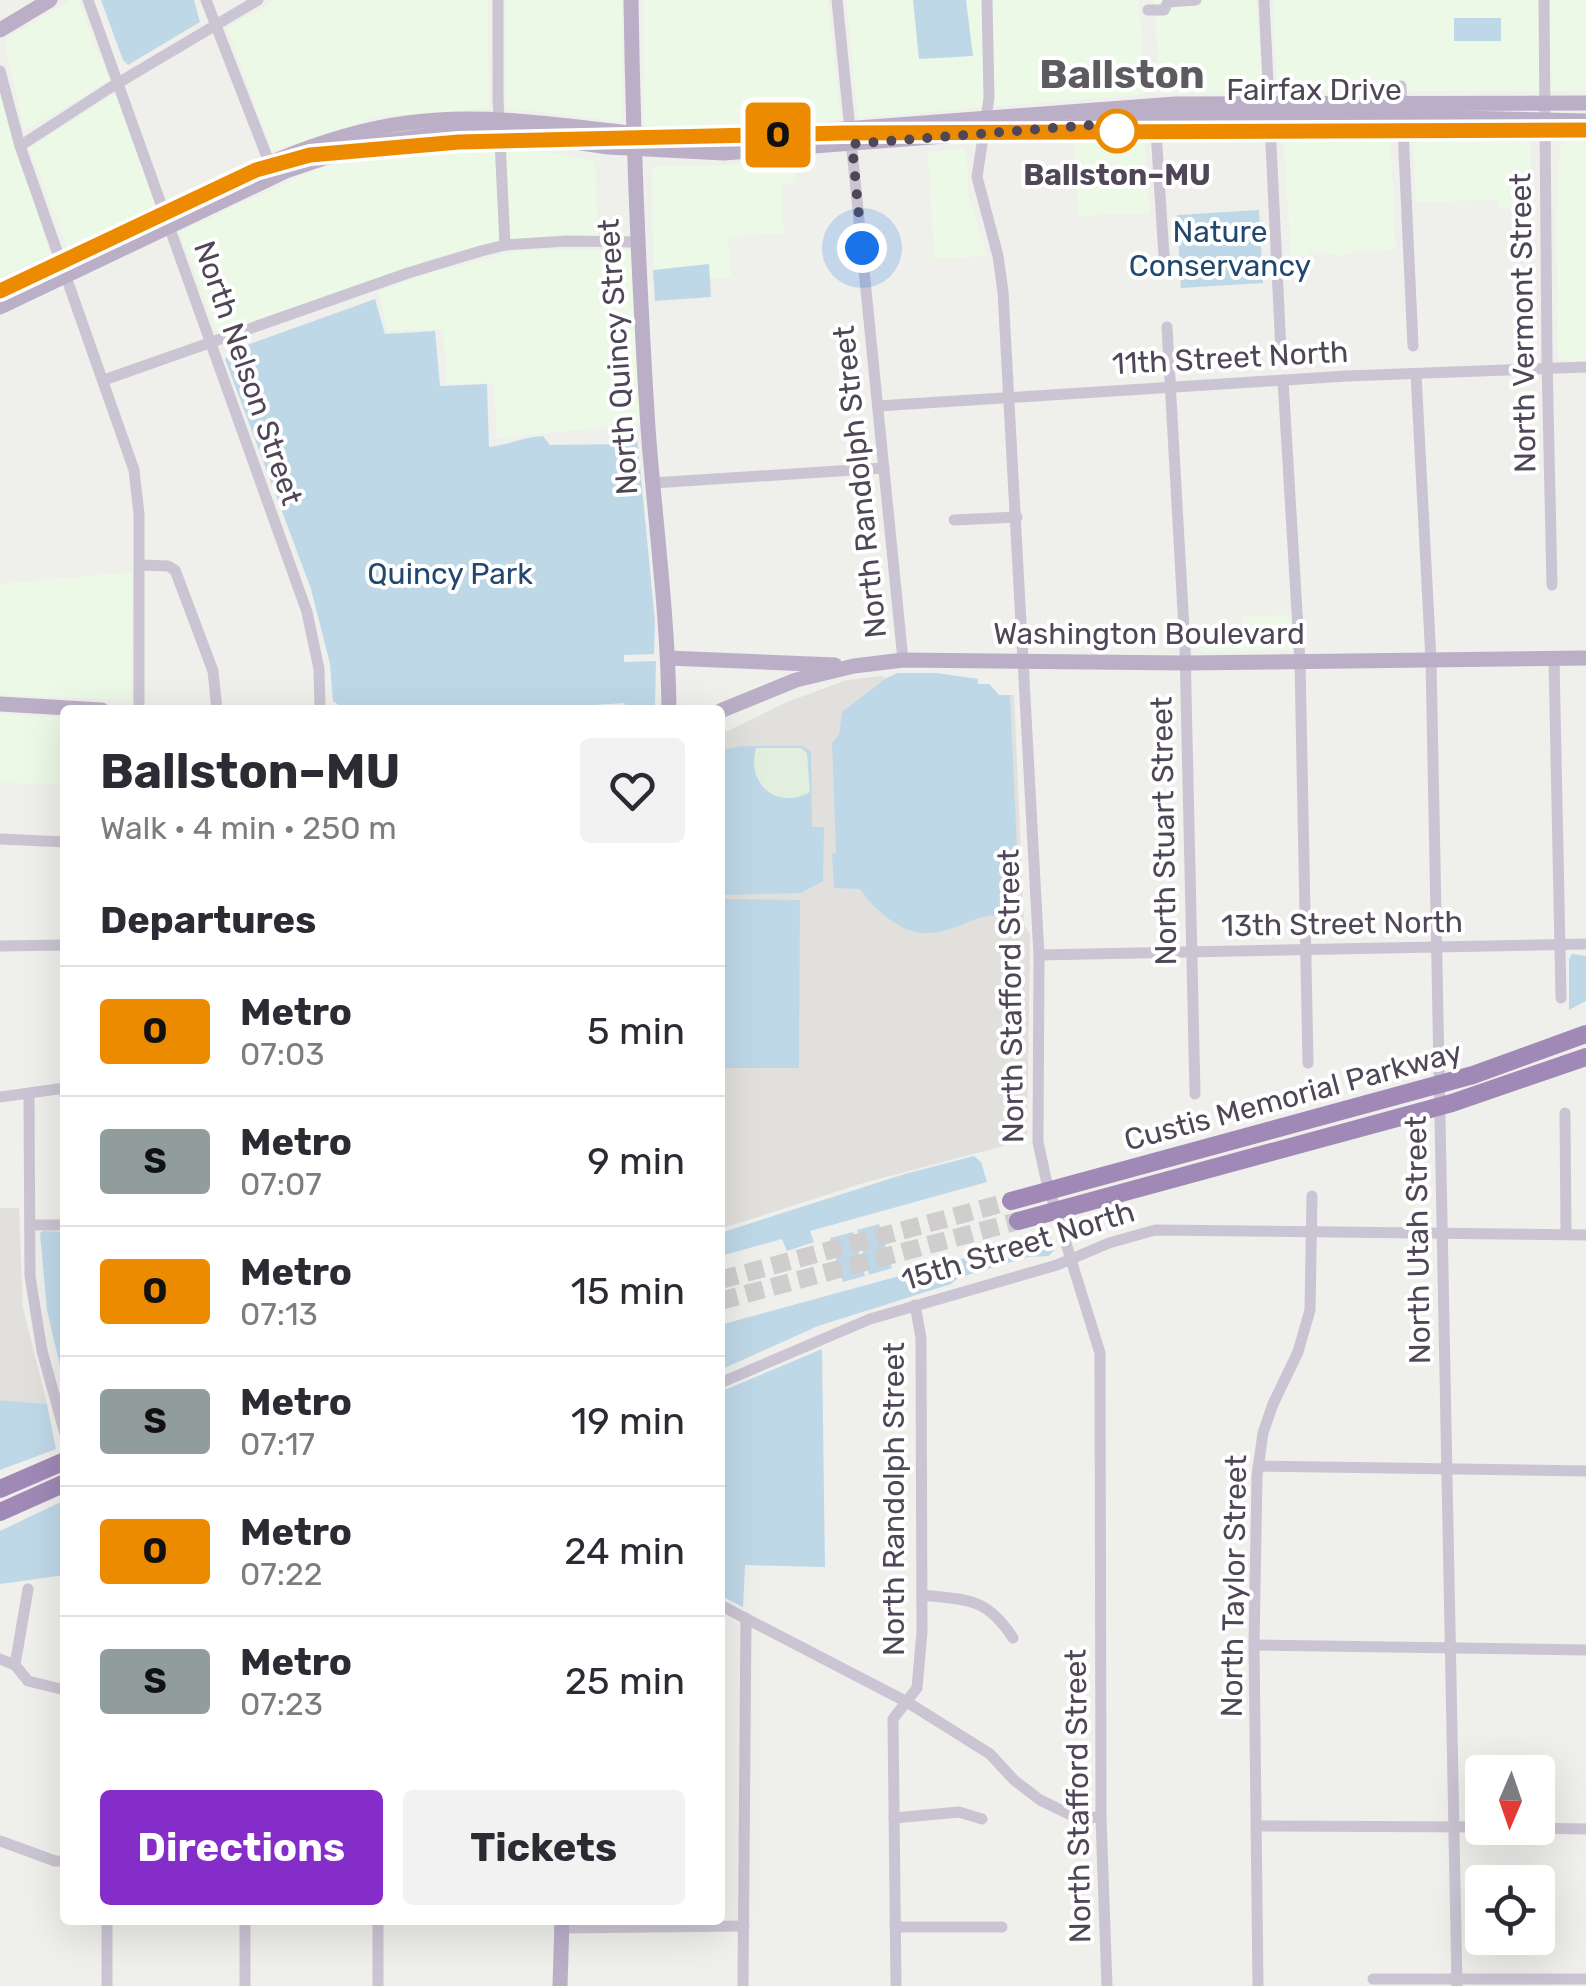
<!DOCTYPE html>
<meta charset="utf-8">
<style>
:root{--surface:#fff;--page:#f2f2f3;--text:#2b2b33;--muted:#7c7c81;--line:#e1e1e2;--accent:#852dc8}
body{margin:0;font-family:Rubik,sans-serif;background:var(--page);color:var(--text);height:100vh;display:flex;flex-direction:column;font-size:38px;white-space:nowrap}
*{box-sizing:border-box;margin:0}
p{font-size:32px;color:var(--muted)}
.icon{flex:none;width:55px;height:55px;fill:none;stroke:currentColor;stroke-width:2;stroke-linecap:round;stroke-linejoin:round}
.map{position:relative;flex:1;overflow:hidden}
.sheet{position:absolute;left:60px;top:705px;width:665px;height:1220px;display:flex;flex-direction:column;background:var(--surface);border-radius:10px;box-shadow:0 10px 40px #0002}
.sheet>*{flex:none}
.badge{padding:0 20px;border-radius:8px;font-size:35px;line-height:65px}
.needle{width:65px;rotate:182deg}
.controls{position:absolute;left:1465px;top:1755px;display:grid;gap:20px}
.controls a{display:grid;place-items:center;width:90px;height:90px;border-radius:10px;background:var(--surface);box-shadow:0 10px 40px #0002;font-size:50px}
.you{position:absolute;width:50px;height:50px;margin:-25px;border:8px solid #fff;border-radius:50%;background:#1a73e8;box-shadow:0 0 0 15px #1a73e833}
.map>.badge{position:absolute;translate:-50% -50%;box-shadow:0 0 0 5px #fff}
h2{padding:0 40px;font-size:38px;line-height:90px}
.round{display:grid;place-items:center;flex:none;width:105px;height:105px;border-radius:10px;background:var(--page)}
.head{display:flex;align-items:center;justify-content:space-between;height:170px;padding:0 40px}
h1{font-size:48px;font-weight:700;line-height:75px}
.button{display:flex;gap:20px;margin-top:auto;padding:20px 40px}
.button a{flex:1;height:115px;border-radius:10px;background:var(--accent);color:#fff;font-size:40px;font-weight:700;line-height:115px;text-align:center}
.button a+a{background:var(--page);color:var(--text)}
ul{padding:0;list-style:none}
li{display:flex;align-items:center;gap:30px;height:130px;padding:0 40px;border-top:2px solid var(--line)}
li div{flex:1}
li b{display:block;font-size:38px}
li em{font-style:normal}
li .badge{min-width:110px;font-weight:700;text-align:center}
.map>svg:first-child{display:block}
.commercial{fill:#ecf9e6}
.education{fill:#e1e0dd}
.green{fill:#bfd8e8}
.sand{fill:#e3efde}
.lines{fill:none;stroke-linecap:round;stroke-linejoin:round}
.highway-tunnel{stroke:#cfcdce;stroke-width:18;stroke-dasharray:18 9;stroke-linecap:butt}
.minor{stroke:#cbc4d2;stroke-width:11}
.major{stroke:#bbafc8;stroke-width:15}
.highway{stroke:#a089b6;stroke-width:18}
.line-casing{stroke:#fff;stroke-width:22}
.line{stroke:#ed8b00;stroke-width:15}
.walk{stroke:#4f4757;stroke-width:10;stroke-dasharray:0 18}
.stop-dot{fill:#fff;stroke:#ed8b00;stroke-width:5}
.labels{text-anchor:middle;stroke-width:8;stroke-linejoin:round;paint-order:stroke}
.street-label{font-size:30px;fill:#4f4757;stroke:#fff}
.stop-label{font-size:30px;font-weight:bold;fill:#4f4757;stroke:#fff}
.park-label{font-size:30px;fill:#21486f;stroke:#fff}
.district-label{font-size:40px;font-weight:bold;fill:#5d5a60;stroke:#fff}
</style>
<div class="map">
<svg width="1586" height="1986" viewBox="0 0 1586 1986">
<rect width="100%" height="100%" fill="#efefec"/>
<g class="commercial">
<path d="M71,0H78L110,81L24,131L4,40Z"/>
<path d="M275,0H488L489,108L378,117L272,151L227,28Z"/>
<path d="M505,0H622L623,122L506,108Z"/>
<path d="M644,0H828L841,120L735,127L644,125Z"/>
<path d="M846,0H1139L1145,94L858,118Z"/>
<path d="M1154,0H1256L1263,92L1160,94Z"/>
<path d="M1273,0H1586V91H1277Z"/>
<path d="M0,92L50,254L0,277Z"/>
<path d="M116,93L156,207L67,247L29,148Z"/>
<path d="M1283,132L1390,134L1396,249L1376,252L1375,249H1362L1343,256L1323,252H1310V256H1291Z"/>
<path d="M1420,133L1531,138L1532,208L1498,209L1497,200L1416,202L1413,137Z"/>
<path d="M1144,135L1150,213L1078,216L1073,137Z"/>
<path d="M1564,139H1586V362L1561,361L1558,355L1556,223L1560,148Z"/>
<path d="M490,142L595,161L598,239L541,237L490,243L440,256L218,335L179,232L316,169L403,146Z"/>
<path d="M964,149L967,154L968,193L987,256L934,259L928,152Z"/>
<path d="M802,162V172L796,173V183L781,184L784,233L728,237L731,277L710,279L709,264L653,270L652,167Z"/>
<path d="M520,250H631L640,424L497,438L494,383L447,384L443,329L388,331L378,291L434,272Z"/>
<path d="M133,572L131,700L0,695V584Z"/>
<path d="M1288,615L1294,631L1292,650L1205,652L1196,647V632L1242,629L1243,616Z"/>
<path d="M0,714L65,718V784L0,783Z"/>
</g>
<g class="education">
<path d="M898,673H936L978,679V684H989L999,695H1014L1024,924L1030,934L1027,1140L867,1182L720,1229V730L728,731L787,702L847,680L881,676L885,678Z"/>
<path d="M0,1208H19L23,1308L47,1404L0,1400Z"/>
</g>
<g class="green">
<path d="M101,0H194L200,22L128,65L123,60Z"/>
<path d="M913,0H966L973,56L919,59Z"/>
<rect x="1454" y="18" width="47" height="23"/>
<path d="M1259,210L1263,283L1181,288L1177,215Z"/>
<path d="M709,264L711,297L655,301L653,270Z"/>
<path d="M375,299L385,334L435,331L440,386L487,384L489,447C508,445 524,437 543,436L550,445L626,444V438L637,437L655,621L654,654L624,655V662L656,661L655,705L627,708L624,703L531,709L340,706L333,701L330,664L311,589L225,359L233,350Z"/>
<path d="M898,673H936L978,679V684H989L999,695H1010L1018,868V929H1006L1005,915C972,915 967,926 938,932C906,939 877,913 860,889L834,888L832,854L836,853L832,743L839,735L842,712L885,679Z"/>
<path d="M742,746H802L811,752L812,827H824L823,881L801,893L720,895V750Z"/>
<path d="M720,899L800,900L799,1068H720Z"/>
<path d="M1572,954L1586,956V1001L1569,1010V959Z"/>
<path d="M974,1156L981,1162L987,1182L810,1231L814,1242L787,1251L782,1239L720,1256V1233L905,1174Z"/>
<path d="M879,1224L892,1268L869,1275L857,1230Z"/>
<path d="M43,1231L65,1232V1387L47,1310L40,1233Z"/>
<path d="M853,1232L865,1276L843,1282L830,1238Z"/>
<path d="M1050,1236L1055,1249L1049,1256L1028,1257L958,1278L951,1284L818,1326L720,1370V1325L903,1275L907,1285L942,1276L939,1265Z"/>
<path d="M822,1349L825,1567L745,1565L743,1607L720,1595V1392Z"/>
<path d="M0,1400L47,1404L56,1449L0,1470Z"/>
<path d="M65,1500V1575L0,1584V1531Z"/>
</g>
<path class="sand" d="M756,748H801L807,753L810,792C776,811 746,783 756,748Z"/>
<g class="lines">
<g class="highway-tunnel">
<path d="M720,1280L1011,1201"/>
<path d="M720,1301L1018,1221"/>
</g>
<g class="minor">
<path d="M88,0L307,612L319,669L320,710"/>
<path d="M206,0L269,162"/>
<path d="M498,0V99L505,245"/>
<path d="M837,0L903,660"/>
<path d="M987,0L989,98L977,177L998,256L1003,292L1039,955L1038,1142L1046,1179L1100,1353L1101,1818L1107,1986"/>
<path d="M1264,0L1281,351"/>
<path d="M1544,0L1547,360L1552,585"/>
<path d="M1148,10H1164L1168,2L1196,0"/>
<path d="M0,71L20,146L134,470L139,514V710"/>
<path d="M1401,86L1413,346"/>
<path d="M1155,116L1165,271"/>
<path d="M20,146L108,89L258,0"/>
<path d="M1167,327L1185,647L1195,1094"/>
<path d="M1416,374L1431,660L1457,1986"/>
<path d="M104,380L408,273L481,251L505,245L567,241L637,242"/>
<path d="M1283,380L1300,662L1308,1063"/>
<path d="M878,406L1347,376L1586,367"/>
<path d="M653,483L884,468"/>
<path d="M954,520L1017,517"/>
<path d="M140,565L168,566L175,570L213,671L217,710"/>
<path d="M1554,658L1561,998"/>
<path d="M0,839L65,842"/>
<path d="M0,946L65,945"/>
<path d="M1039,955L1586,944"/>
<path d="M29,1095L30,1276L42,1351L65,1434"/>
<path d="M0,1097L65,1088"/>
<path d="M1565,1113L1566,1234"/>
<path d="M30,1225H65"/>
<path d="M720,1383L870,1319L1057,1265L1109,1243L1155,1230L1586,1235"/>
<path d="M1258,1466L1586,1471"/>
<path d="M922,1595C968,1600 986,1597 1013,1638"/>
<path d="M720,1605L907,1702L990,1754L1014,1780L1040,1800L1071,1815L1101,1818"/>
<path d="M1254,1645L1586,1650"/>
<path d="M0,1659L15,1665L28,1681L65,1690"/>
<path d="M15,1665L28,1589"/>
<path d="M894,1818L959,1812L982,1819"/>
<path d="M1256,1826L1482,1827"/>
<path d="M1520,1828L1586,1829"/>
<path d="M0,1841L55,1861H65"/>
<path d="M107,1920V1986"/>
<path d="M895,1927H1002"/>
<path d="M562,1928L744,1926"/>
<path d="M1373,1979H1586"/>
<path d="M245,1986V1920"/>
<path d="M378,1986V1920"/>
<path d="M743,1986L746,1618"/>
<path d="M896,1986L893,1719L917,1688L922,1632L921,1338L915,1305"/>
<path d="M1258,1986L1254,1645L1257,1476L1263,1433L1273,1404L1298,1352L1310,1310L1312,1196"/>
</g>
<g class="major">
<path d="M631,0C633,143 639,285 648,428C655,522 668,616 669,710"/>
<path d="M0,30L50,0"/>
<path d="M0,291C60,262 119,234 179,205C263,165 343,125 438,120C538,114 628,140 726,138L1175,104L1586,103"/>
<path d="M0,307L286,171L363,145L436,134L516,133L608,147L724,153L1183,118L1419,117L1586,121"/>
<path d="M668,658L835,665"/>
<path d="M0,704L102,710"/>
<path d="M720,711L796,680L854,666L903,660L1185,663L1586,658"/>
<path d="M560,1986L562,1920"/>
</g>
<g class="highway">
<path d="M1011,1201L1473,1075L1586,1034"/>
<path d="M1018,1221L1452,1103L1586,1057"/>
<path d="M0,1489L65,1461"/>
<path d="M0,1512L65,1483"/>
</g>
</g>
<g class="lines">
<g class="line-casing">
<path id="line" d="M0,291L256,170L310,155L459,142L843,133L1586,130"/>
</g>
<use href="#line" class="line"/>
<path class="walk" d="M862,248L852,144L1104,124L1117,131"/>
</g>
<circle class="stop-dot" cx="1117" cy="131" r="20"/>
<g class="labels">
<g class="street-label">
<text x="1314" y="100">Fairfax Drive</text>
<text transform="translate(1523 323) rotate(-91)" y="10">North Vermont Street</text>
<text transform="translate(618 357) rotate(-94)" y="10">North Quincy Street</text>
<text transform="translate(1230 358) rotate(-3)" y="10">11th Street North</text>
<text transform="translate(248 373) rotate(71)" y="10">North Nelson Street</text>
<text transform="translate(860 482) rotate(-96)" y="10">North Randolph Street</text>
<text x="1149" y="644">Washington Boulevard</text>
<text transform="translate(1164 831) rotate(-91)" y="10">North Stuart Street</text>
<text transform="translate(1342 924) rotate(-1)" y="10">13th Street North</text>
<text transform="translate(1011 996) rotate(-91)" y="10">North Stafford Street</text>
<text transform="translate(1293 1096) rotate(-15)" y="10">Custis Memorial Parkway</text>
<text transform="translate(1418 1240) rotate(-91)" y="10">North Utah Street</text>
<text transform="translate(1018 1246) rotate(-17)" y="10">15th Street North</text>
<text transform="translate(894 1499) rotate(-90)" y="10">North Randolph Street</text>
<text transform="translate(1234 1586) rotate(-89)" y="10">North Taylor Street</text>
<text transform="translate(1078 1796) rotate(-91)" y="10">North Stafford Street</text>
</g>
<g class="stop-label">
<text x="1117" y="185">Ballston–MU</text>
</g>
<g class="park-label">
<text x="1220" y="242">Nature<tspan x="1220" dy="34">Conservancy</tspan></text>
<text x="450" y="584">Quincy Park</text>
</g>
<g class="district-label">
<text x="1122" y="88">Ballston</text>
</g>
</g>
</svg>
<div class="controls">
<a><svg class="needle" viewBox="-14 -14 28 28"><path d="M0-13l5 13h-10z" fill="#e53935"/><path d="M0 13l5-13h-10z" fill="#7c7c81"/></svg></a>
<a><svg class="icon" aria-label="locate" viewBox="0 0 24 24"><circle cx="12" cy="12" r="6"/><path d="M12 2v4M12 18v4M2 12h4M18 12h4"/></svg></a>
</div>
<div class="you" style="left:862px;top:248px"></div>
<b class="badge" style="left:778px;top:135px;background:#ed8b00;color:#111">O</b>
<section class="sheet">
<div class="head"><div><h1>Ballston–MU</h1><p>Walk · 4 min · 250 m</p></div><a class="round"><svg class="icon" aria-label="heart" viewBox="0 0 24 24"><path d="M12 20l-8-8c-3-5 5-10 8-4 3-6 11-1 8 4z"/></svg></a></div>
<h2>Departures</h2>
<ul>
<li><span class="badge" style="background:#ed8b00;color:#111">O</span><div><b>Metro</b><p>07:03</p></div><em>5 min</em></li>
<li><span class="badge" style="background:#919d9d;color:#111">S</span><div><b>Metro</b><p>07:07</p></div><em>9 min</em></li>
<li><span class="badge" style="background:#ed8b00;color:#111">O</span><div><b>Metro</b><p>07:13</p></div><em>15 min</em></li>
<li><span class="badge" style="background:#919d9d;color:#111">S</span><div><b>Metro</b><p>07:17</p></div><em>19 min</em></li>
<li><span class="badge" style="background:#ed8b00;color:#111">O</span><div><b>Metro</b><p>07:22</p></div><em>24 min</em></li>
<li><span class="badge" style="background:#919d9d;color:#111">S</span><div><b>Metro</b><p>07:23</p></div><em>25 min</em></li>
</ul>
<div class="button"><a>Directions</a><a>Tickets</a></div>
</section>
</div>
